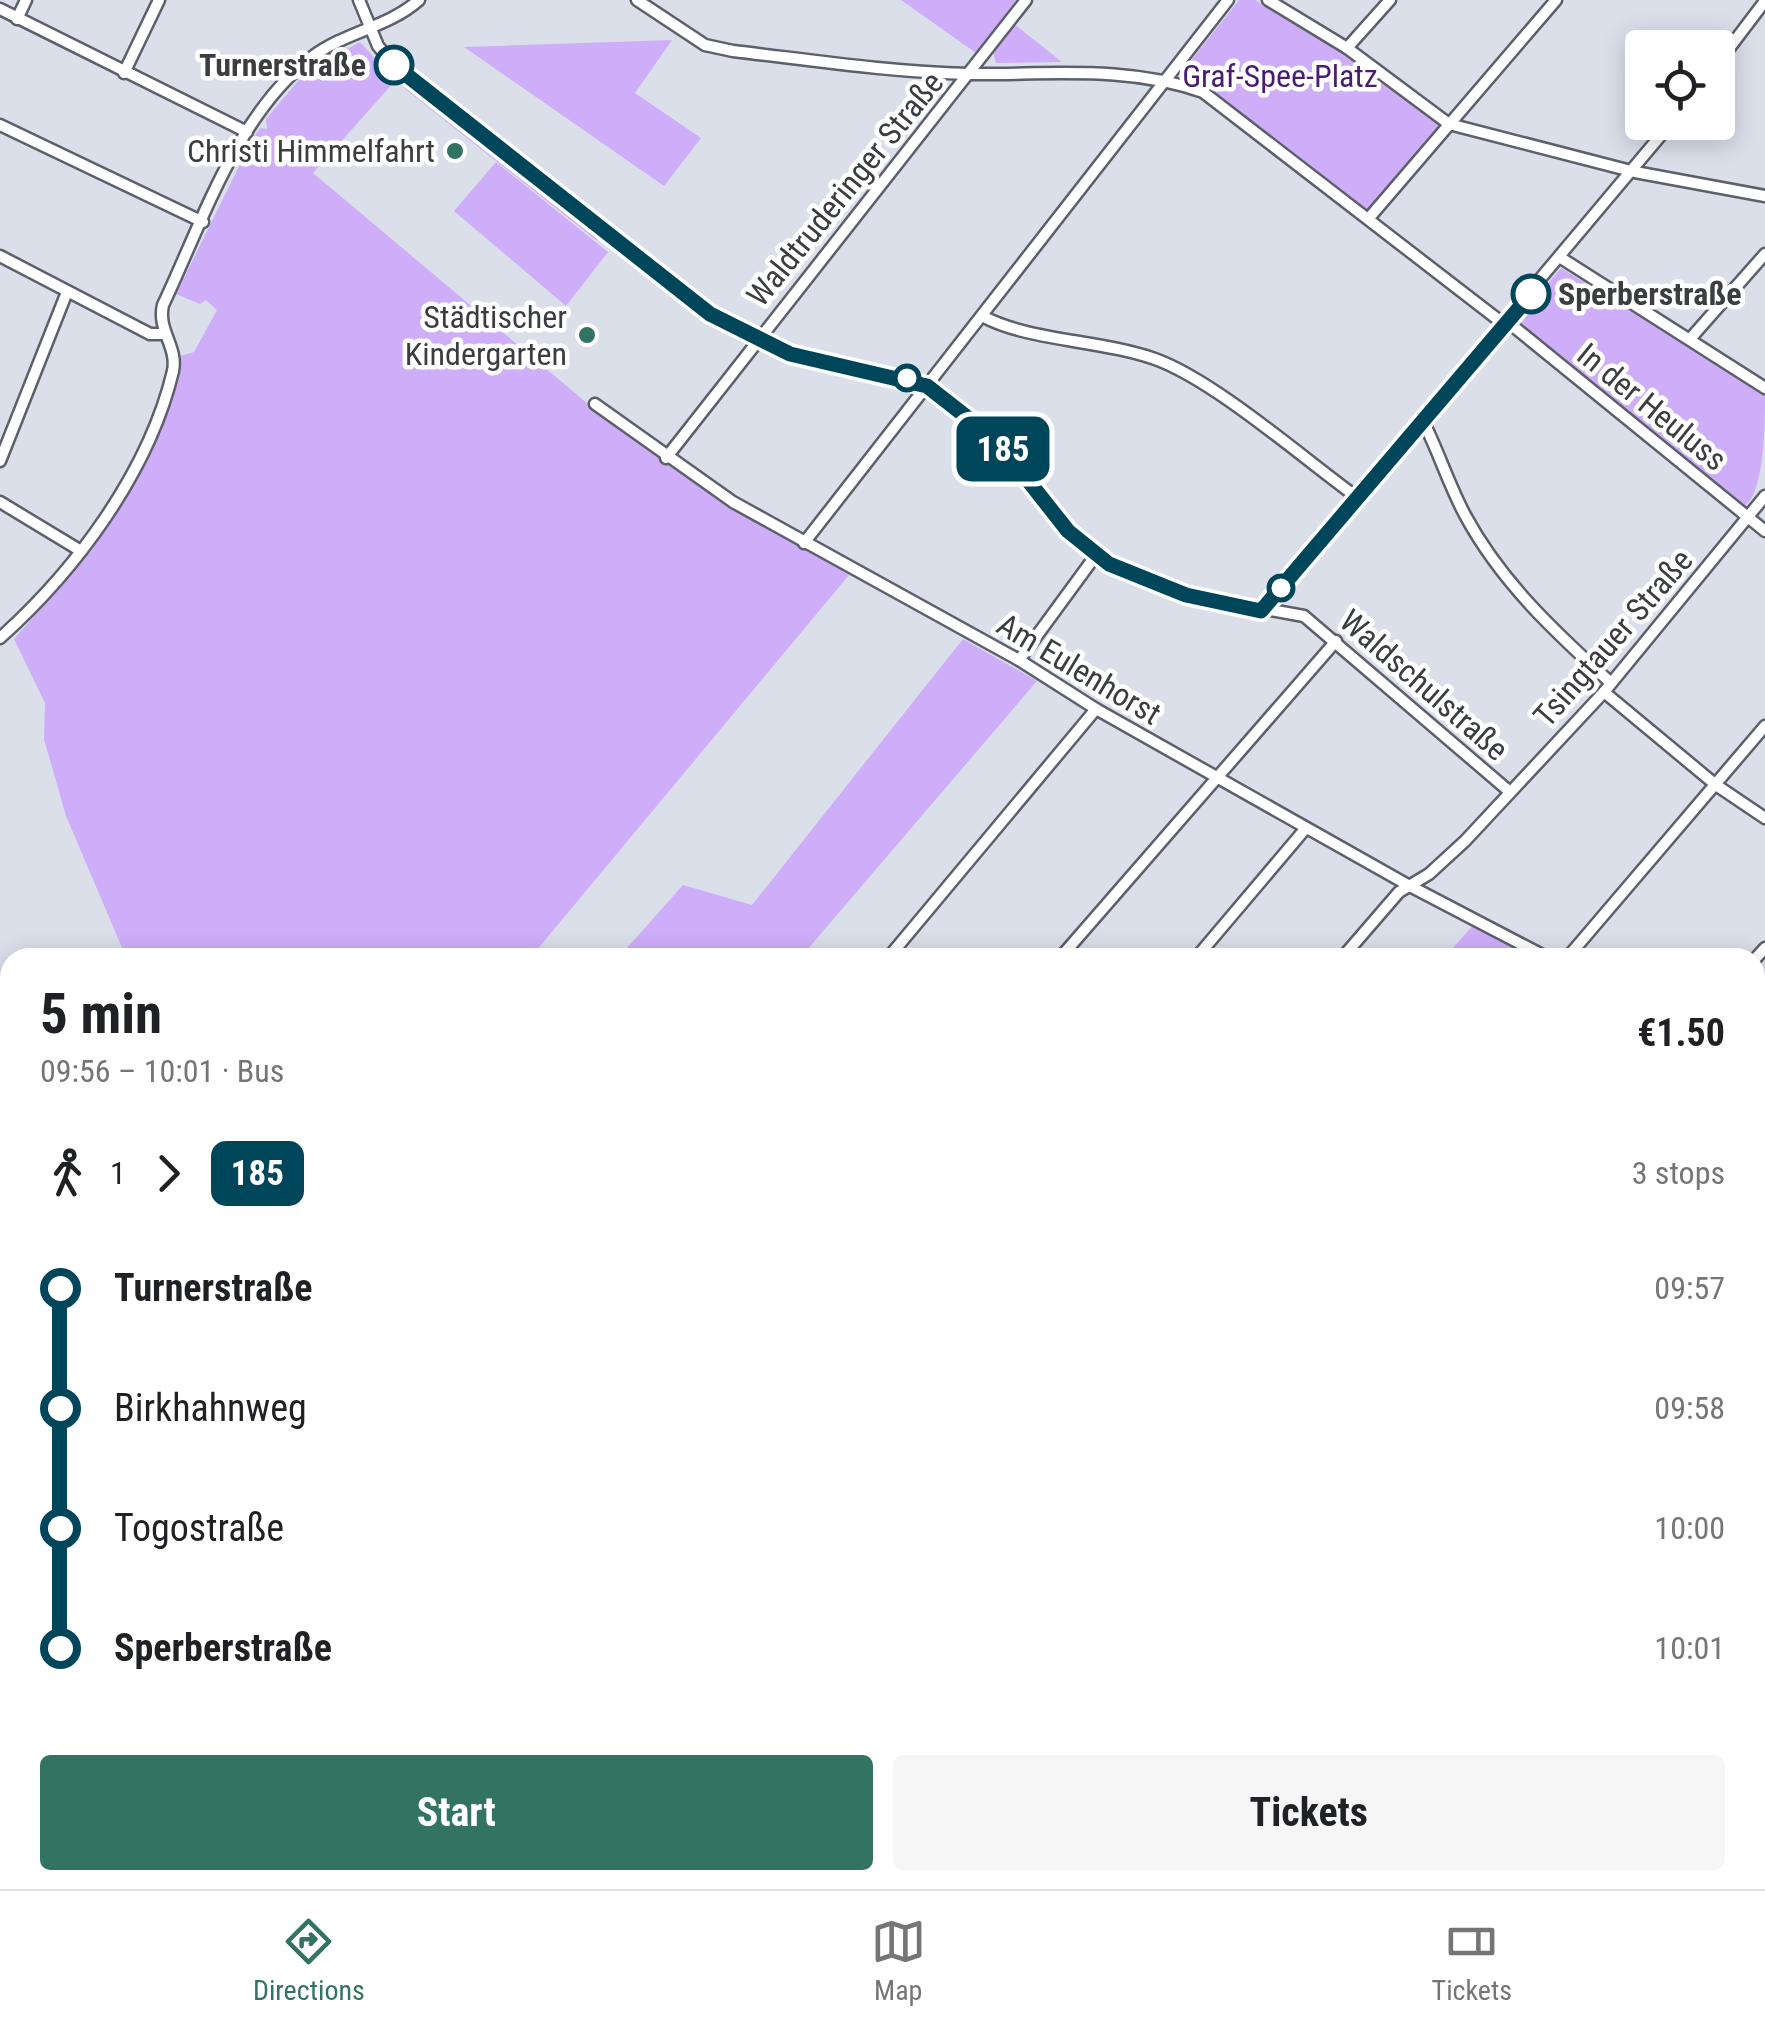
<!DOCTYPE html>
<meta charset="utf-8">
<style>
:root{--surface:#fff;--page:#f6f6f6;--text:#202124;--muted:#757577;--line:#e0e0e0;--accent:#337361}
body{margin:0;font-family:"Roboto Condensed",sans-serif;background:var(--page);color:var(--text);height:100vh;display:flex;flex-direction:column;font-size:38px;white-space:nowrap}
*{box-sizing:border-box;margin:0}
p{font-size:32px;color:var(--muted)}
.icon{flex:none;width:55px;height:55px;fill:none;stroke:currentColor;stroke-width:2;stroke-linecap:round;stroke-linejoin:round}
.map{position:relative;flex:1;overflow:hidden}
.drawer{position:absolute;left:0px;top:948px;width:1765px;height:942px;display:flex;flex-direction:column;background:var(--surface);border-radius:30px 30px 0 0;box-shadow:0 5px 25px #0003}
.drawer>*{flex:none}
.badge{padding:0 20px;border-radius:15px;font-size:35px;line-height:65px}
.tools{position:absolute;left:1625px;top:30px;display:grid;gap:20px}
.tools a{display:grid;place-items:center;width:110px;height:110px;border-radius:10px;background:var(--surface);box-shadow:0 5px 25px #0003;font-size:50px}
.map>.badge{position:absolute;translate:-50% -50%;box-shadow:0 0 0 5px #fff}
.legs{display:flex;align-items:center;gap:15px;height:110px;padding:0 40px;font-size:32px}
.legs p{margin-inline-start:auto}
.headline{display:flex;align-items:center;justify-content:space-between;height:170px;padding:0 40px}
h1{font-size:55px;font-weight:700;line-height:75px}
.action{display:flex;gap:20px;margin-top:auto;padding:20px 40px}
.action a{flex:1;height:115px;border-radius:10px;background:var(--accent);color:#fff;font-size:40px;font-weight:700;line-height:115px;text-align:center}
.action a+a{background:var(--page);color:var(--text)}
ul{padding:0 40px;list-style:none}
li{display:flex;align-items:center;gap:35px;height:120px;font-size:38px}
li i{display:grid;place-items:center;width:15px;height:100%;margin:0 12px;background:currentColor}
li i::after{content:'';width:25px;height:25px;margin:-12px;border:8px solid;border-radius:50%;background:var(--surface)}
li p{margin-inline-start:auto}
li:first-child i{background:linear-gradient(#0000 50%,currentColor 0)}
li:last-child i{background:linear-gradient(currentColor 50%,#0000 0)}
.tab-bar{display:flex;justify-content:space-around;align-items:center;height:140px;border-top:2px solid var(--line);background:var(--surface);font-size:28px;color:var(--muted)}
.tab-bar a{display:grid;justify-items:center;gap:5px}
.tab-bar .current{color:var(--accent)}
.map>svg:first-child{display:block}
.green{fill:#cfaef9}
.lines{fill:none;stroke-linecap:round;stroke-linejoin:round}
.minor-casing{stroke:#5b606a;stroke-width:15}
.minor{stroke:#fff;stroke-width:10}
.line-1-casing{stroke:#fff;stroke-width:22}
.line-1{stroke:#00465a;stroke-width:15}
.stop-1-dot{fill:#fff;stroke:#00465a;stroke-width:5}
.poi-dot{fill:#337361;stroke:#fff;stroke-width:4}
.labels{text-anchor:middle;stroke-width:9;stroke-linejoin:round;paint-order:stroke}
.stop-label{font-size:32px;font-weight:bold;fill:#3b3d41;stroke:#fff;text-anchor:end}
.park-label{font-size:32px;fill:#491b71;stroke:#fff}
.poi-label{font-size:32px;fill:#3b3d41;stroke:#fff;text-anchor:end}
.street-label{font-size:32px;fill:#3b3d41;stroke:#fff}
</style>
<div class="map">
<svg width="1765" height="1889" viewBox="0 0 1765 1889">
<rect width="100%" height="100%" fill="#dadfea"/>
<g class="green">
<path d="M901,0H1016L976,53Z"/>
<path d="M1239,0H1255L1345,54L1441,127L1368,210L1184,69Z"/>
<path d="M1014,24L1062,62L996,63L993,52Z"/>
<path d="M672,40L635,93L701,138L664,186L464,47Z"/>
<path d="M360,42L395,81L313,173L594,409L666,462L849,575L531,957H126L66,816L44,739L45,703L14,639L92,550L147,451L177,357L194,352L217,310L206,300L200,304L176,294L252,140L260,128L267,129L266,119L309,68L340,47L349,48Z"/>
<path d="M410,78L617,241L596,240L414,96L403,87Z"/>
<path d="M496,162L608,252L566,306L454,211Z"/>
<path d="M1561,268L1765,392C1765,422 1765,498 1742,507L1516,322Z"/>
<path d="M963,639L1037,681L801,957H619L683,885L752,905Z"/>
<path d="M1475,923L1538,958H1444Z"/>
<path d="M10,1059V1623L0,1634V1067Z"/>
<path d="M1755,1082L1765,1088V1889H497L507,1880H1755Z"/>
<path d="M10,1733V1880H460L478,1889H0V1744Z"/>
</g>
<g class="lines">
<g class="minor-casing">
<g id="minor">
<path d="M359,0L378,46L394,65L710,314L790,354L927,386L996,440L1058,519L1096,555L1186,595L1304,616L1510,792"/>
<path d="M637,0L705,45L733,51C811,60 890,72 969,74C1049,75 1126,65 1203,92L1496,318L1508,322L1765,531"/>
<path d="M1268,0L1347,48L1449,124L1635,172L1765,196"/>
<path d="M0,9L247,132"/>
<path d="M17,19L26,0"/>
<path d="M1347,48L1390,0"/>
<path d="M1718,63L1765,1"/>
<path d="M124,73L159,0"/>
<path d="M0,125L203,222"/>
<path d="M1369,218L1556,0"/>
<path d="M0,256L150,334H164"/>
<path d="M1561,258L1765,388"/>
<path d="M984,317C1030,341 1101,340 1155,359C1214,380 1304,459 1358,498"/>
<path d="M1690,339L1765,254"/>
<path d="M595,404L733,502L1019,660L1096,709L1408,885L1548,958"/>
<path d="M1424,423C1439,453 1449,485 1465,515C1501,582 1555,632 1611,683"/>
<path d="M666,458L1026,0"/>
<path d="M0,461L67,292"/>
<path d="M0,502L81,551"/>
<path d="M804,543L1228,0"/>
<path d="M1261,611L1672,122"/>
<path d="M0,638C76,570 149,472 173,371C178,347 157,330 163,305C202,223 237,113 312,57C347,31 387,28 419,0"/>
<path d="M1019,660L1096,555"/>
<path d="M1604,692L1716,785L1765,818"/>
<path d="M888,958L1096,709"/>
<path d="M1060,958L1336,641"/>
<path d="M1196,958L1306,828"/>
<path d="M1342,958L1399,892L1429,874L1465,841L1604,692L1765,496"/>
<path d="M1567,958L1765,726"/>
<path d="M1755,959L1765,948"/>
<path d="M1755,1077L1765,1083"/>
<path d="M0,1586L10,1596"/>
<path d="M549,1880L571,1889"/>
</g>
</g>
<use href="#minor" class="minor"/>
</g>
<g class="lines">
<g class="line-1-casing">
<path id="line-1" d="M394,65L710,314L790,354L927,386L996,440L1068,531L1109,564L1186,595L1261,611L1531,294"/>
</g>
<use href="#line-1" class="line-1"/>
</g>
<g class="stop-1-dot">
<circle cx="394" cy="65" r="18"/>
<circle cx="1531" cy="294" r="18"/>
<circle cx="907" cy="378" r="12"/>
<circle cx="1281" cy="588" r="12"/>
</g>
<g class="poi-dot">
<circle cx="455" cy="151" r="10"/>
<circle cx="587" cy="335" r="10"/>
</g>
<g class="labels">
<g class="stop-label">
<text x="366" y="76">Turnerstraße</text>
<text x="1558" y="305" text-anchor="start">Sperberstraße</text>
</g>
<g class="park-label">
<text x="1280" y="87">Graf-Spee-Platz</text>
</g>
<g class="poi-label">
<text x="435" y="162">Christi Himmelfahrt</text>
<text x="567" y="328">Städtischer<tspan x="567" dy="37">Kindergarten</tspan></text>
</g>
<g class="street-label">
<text transform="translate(845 189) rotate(-51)" y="11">Waldtruderinger Straße</text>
<text transform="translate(1652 407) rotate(39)" y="11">In der Heuluss</text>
<text transform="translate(1613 638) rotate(-49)" y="11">Tsingtauer Straße</text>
<text transform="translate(1079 669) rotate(31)" y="11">Am Eulenhorst</text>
<text transform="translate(1424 685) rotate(41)" y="11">Waldschulstraße</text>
</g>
</g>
</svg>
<div class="tools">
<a><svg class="icon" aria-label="locate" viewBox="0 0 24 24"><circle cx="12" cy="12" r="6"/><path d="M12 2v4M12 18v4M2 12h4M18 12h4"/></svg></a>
</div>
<b class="badge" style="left:1003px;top:449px;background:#00465a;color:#fff">185</b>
<section class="drawer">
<div class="headline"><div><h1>5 min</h1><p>09:56 – 10:01 · Bus</p></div><b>€1.50</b></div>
<div class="legs"><svg class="icon" aria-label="walk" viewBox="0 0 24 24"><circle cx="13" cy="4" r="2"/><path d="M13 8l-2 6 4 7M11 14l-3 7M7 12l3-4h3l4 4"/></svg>1<svg class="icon" aria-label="forward" viewBox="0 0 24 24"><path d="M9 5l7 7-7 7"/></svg><b class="badge" style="background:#00465a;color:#fff">185</b><p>3 stops</p></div>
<ul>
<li><i style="color:#00465a"></i><b>Turnerstraße</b><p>09:57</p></li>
<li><i style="color:#00465a"></i><span>Birkhahnweg</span><p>09:58</p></li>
<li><i style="color:#00465a"></i><span>Togostraße</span><p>10:00</p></li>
<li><i style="color:#00465a"></i><b>Sperberstraße</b><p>10:01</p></li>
</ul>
<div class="action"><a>Start</a><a>Tickets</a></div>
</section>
</div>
<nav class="tab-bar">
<a class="current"><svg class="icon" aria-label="directions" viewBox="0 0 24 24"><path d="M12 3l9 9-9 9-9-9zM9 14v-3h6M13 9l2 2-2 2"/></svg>Directions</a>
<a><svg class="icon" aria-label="map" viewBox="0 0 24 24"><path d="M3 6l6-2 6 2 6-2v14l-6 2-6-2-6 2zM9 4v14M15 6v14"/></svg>Map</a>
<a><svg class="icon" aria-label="tickets" viewBox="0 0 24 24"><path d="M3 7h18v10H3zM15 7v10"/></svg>Tickets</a>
</nav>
